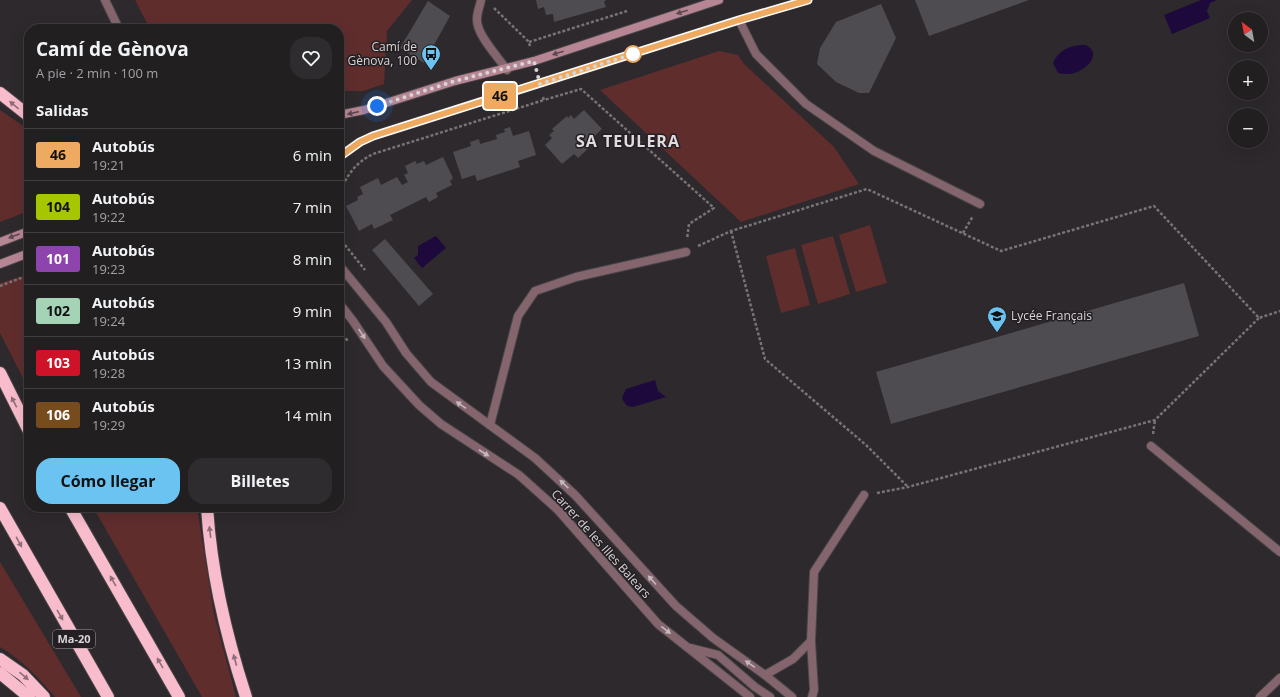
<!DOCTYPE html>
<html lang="es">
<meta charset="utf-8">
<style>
:root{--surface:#221f21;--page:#2e2c2e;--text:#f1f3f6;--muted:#a2a2a5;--line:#3f3d3f;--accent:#6ac3f1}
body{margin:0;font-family:"Open Sans",sans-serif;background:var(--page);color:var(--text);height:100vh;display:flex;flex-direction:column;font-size:15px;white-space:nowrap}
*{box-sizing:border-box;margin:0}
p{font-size:13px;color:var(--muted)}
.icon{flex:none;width:22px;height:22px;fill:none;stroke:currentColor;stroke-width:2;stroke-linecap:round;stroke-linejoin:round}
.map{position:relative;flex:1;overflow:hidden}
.drawer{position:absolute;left:24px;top:24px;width:320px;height:488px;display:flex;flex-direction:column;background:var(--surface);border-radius:16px;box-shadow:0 4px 16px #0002,0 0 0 1px var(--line)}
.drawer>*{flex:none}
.badge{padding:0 8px;border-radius:3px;font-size:14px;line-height:26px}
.needle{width:26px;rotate:328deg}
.controls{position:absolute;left:1228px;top:12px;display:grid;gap:8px}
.controls a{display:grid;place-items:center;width:40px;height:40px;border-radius:50%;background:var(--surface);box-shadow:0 4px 16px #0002,0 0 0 1px var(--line);font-size:20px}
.you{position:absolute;width:20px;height:20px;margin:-10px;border:3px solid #fff;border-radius:50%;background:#1a73e8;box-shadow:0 0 0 6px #1a73e833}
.map>.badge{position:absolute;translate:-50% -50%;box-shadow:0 0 0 2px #fff}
h2{padding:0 12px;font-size:15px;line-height:36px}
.round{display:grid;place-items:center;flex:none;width:42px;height:42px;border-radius:16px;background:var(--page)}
.overview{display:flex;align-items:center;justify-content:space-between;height:68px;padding:0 12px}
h1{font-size:19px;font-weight:700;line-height:30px}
.action{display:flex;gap:8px;margin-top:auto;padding:8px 12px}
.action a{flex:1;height:46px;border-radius:16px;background:var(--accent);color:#111;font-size:16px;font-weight:700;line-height:46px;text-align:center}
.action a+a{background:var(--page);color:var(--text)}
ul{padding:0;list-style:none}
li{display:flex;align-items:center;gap:12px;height:52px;padding:0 12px;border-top:1px solid var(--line)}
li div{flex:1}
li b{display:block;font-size:15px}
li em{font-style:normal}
li .badge{min-width:44px;font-weight:700;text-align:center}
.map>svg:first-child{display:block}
.green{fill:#602d2d}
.water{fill:#1e093c}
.building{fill:#4f4c51}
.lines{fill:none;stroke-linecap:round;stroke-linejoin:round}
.street-casing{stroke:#484547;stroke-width:10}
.secondary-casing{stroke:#484547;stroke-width:10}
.highway-casing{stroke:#484547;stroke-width:14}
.path{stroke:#777476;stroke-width:2.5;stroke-dasharray:3 2;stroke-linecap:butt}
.street{stroke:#84656e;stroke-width:8}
.secondary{stroke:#b78694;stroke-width:8}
.highway{stroke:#f8bccd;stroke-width:12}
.oneway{fill:#5f4850}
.oneway2{fill:#8e6e78}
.oneway3{fill:#c3b9bd}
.line-casing{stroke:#fff;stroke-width:9}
.line{stroke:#eeaa60;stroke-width:6}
.walk{stroke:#d8d5d7;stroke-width:4;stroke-dasharray:0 7.2}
.stop-dot{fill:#fff;stroke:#eeaa60;stroke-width:2}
.labels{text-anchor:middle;stroke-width:3;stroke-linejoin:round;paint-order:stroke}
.shield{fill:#241f22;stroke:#a29ea1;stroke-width:1}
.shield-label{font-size:11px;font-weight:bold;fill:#d8d5d7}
.poi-label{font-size:12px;fill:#d8d5d7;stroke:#241f22;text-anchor:end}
.street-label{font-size:12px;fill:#d8d5d7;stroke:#241f22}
.district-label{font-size:16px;font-weight:bold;letter-spacing:1px;fill:#e1dbdf;stroke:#241f22}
</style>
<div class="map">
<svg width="1280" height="697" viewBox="0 0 1280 697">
<rect width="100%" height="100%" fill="#2d292c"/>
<g class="green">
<path d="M135,0H412L387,31L384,84L363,91H339V29H150Z"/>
<path d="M719,51L738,55L744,64L834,147L859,184L741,222L600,90Z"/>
<path d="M0,110L29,130V211L0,222Z"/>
<path d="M870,225L887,283L856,292L839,235Z"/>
<path d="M833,236L850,294L818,304L801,245Z"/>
<path d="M795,248L810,305L781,313L766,256Z"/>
<path d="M29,274V390L0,333V283Z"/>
<path d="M93,507H197L214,614L236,697H202Z"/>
<path d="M0,562L81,697H55C39,678 22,660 0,647Z"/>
</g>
<g class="water">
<path d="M1201,0H1217L1210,3L1207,11L1210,18L1172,34L1164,15Z"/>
<path d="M1086,45C1104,55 1084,72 1070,74C1066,74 1062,74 1058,73L1053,63C1058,50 1072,44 1086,45Z"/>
<path d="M436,236L446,248L422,268L414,258L418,255V246Z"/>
<path d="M655,380L658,391L666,397L633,407C627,407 624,403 622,398L626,389Z"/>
</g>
<g class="building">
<path d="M536,0H606L604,2L606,7L554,22L553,14L546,15L544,7L538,9Z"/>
<path d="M915,0H1029L929,36Z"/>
<path d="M428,1L450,16L424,63L400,48Z"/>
<path d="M881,4L896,38L869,93H859L836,82L817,64L820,48L836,22Z"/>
<path d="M584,110L602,129L590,140L593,144L578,158L574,154L562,164L545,145L552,138L549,135L554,131L552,129L567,116L568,118L571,115L574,119Z"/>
<path d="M510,127L513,136L529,131L536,155L518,161L520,167L477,181L475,175L462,179L453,152L471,146L470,142L479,139L480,144L497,139L496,135L505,132L504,129Z"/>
<path d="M443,157L453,178L450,181L452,185L436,193L438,197L429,202L426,197L390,215L393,220L374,229L372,224L359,231L346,206L358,200L357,197L363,194L360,187L378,178L381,185L397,177L402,185L408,182L404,175L408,173L405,166L415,161L417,164L424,161L426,165Z"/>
<path d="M385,239L433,294L419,306L372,250Z"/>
<path d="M1184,283L1199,336L891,424L876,372Z"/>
</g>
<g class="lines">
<g class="street-casing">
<g id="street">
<path d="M105,0L119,29"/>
<path d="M481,0C480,6 477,12 477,19C476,34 498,57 507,70"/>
<path d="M739,20L756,54L806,104L874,151L980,204"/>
<path d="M339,265L386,322L406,353L431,382L535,458L575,495L676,606L713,638L765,675L792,697"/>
<path d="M339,303L353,321L383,366L419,405L441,424L519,475L558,510L658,624L750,697"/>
<path d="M490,425L518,316L535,291L576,277L686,252"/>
<path d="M1151,446L1280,552"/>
<path d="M690,648L718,655L755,687L770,697"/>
<path d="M765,675L793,659L811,641"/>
<path d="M812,697L814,690L811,641L814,572L864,495"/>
<path d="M1260,697L1280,678"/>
</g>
</g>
<g class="secondary-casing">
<g id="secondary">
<path d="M339,115L364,110L455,81L534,61L719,0"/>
<path d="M339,157L360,142L373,136L739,20L808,0"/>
<path d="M0,242L29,231"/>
<path d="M0,264L29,253"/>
</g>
</g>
<g class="highway-casing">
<g id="highway">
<path d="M0,93L29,116"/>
<path d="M0,373L29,431"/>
<path d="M70,507L179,697"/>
<path d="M207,507C211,571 226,636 246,697"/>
<path d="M0,508L108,697"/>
<path d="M0,659L23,675L44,697"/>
<path d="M0,673L29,697"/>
</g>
</g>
<g class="path">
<path d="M494,8L529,42L530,47"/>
<path d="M529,42L627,11"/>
<path d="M543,97L544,100L581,89L714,208L689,224L687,239"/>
<path d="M339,180L345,171"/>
<path d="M339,195C346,176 355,163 373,154L544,100"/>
<path d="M339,231L345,245L365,270"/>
<path d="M731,231L765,359L866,445L908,487"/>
<path d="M963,233L973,216"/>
<path d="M698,246L731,231L867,189L1001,251L1154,206L1259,318L1280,311"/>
<path d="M0,286L29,275"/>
<path d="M339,331L348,341"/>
<path d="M1153,434L1155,420"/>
<path d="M877,493L908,487L1155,420L1259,318"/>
</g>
<use href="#street" class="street"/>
<use href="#secondary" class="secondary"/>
<use href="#highway" class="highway"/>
</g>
<defs><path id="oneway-solid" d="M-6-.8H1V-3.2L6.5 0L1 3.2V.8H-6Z"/></defs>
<g class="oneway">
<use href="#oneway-solid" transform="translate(682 12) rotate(162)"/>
<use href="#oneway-solid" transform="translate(558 53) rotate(162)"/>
<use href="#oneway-solid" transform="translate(353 113) rotate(167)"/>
<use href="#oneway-solid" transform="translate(14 236) rotate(160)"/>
</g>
<g class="oneway2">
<use href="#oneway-solid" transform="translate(14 105) rotate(-140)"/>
<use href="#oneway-solid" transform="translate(14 402) rotate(-117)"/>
<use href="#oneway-solid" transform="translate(210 532) rotate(-97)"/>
<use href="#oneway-solid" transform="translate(19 542) rotate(61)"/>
<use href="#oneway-solid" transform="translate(113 581) rotate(-120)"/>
<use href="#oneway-solid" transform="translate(60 615) rotate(60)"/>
<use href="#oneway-solid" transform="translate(235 660) rotate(-105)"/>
<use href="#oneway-solid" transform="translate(160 663) rotate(-120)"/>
<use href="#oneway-solid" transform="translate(24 676) rotate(41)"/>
</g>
<g class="oneway3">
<use href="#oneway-solid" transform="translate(362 334) rotate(57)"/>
<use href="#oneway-solid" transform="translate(461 405) rotate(-146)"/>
<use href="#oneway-solid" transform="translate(484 453) rotate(33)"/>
<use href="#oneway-solid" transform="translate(564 484) rotate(-137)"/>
<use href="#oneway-solid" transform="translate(652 580) rotate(-132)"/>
<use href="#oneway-solid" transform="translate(666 630) rotate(38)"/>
<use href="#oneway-solid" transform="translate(750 664) rotate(-145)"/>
</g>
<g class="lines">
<g class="line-casing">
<path id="line" d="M339,157L360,142L373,136L739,20L808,0"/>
</g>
<use href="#line" class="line"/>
<path class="walk" d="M377,106L455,81L534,61L540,84L639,52L633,54"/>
</g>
<defs>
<g id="bus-pin" transform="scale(1)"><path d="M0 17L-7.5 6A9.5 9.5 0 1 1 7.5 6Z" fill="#6ac3f1" stroke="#241f22"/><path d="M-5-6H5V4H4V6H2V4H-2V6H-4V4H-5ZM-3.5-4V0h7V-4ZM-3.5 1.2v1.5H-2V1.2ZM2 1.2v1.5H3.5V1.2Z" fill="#111"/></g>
<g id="school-pin" transform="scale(1)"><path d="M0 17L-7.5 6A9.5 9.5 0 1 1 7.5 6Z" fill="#6ac3f1" stroke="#241f22"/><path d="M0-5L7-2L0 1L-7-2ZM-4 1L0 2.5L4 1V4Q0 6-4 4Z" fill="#111"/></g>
</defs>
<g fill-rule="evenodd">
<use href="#bus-pin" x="431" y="54"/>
<use href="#school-pin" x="997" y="316"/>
</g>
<circle class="stop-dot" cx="633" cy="54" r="8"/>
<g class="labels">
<rect class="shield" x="53" y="630" width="42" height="18" rx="3"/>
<g class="shield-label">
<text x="74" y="643">Ma-20</text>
</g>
<g class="poi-label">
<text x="417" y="51">Camí de<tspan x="417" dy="14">Gènova, 100</tspan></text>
<text x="1011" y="320" text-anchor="start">Lycée Français</text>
</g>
<g class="street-label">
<text transform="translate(601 544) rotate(48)" y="4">Carrer de les Illes Balears</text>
</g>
<g class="district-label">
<text x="628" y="147">SA TEULERA</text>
</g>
</g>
</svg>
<div class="controls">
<a><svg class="needle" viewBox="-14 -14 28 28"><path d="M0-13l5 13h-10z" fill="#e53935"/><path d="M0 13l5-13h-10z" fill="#a2a2a5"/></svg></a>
<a>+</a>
<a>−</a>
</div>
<div class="you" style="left:377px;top:106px"></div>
<b class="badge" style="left:500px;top:96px;background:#eeaa60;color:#111">46</b>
<section class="drawer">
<div class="overview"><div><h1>Camí de Gènova</h1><p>A pie · 2 min · 100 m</p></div><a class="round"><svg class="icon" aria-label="heart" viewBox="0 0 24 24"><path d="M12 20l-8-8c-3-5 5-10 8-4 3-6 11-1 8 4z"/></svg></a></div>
<h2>Salidas</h2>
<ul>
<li><span class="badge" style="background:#eeaa60;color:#111">46</span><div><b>Autobús</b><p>19:21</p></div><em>6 min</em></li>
<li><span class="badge" style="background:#a6c600;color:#111">104</span><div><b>Autobús</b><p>19:22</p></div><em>7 min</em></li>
<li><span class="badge" style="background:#8e44ad;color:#fff">101</span><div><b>Autobús</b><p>19:23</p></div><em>8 min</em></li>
<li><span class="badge" style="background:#a4d3b6;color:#111">102</span><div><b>Autobús</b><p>19:24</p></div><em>9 min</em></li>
<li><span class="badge" style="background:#ce1328;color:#fff">103</span><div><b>Autobús</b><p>19:28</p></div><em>13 min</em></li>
<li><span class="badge" style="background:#764c1f;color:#fff">106</span><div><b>Autobús</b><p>19:29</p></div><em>14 min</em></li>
</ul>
<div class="action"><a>Cómo llegar</a><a>Billetes</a></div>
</section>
</div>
